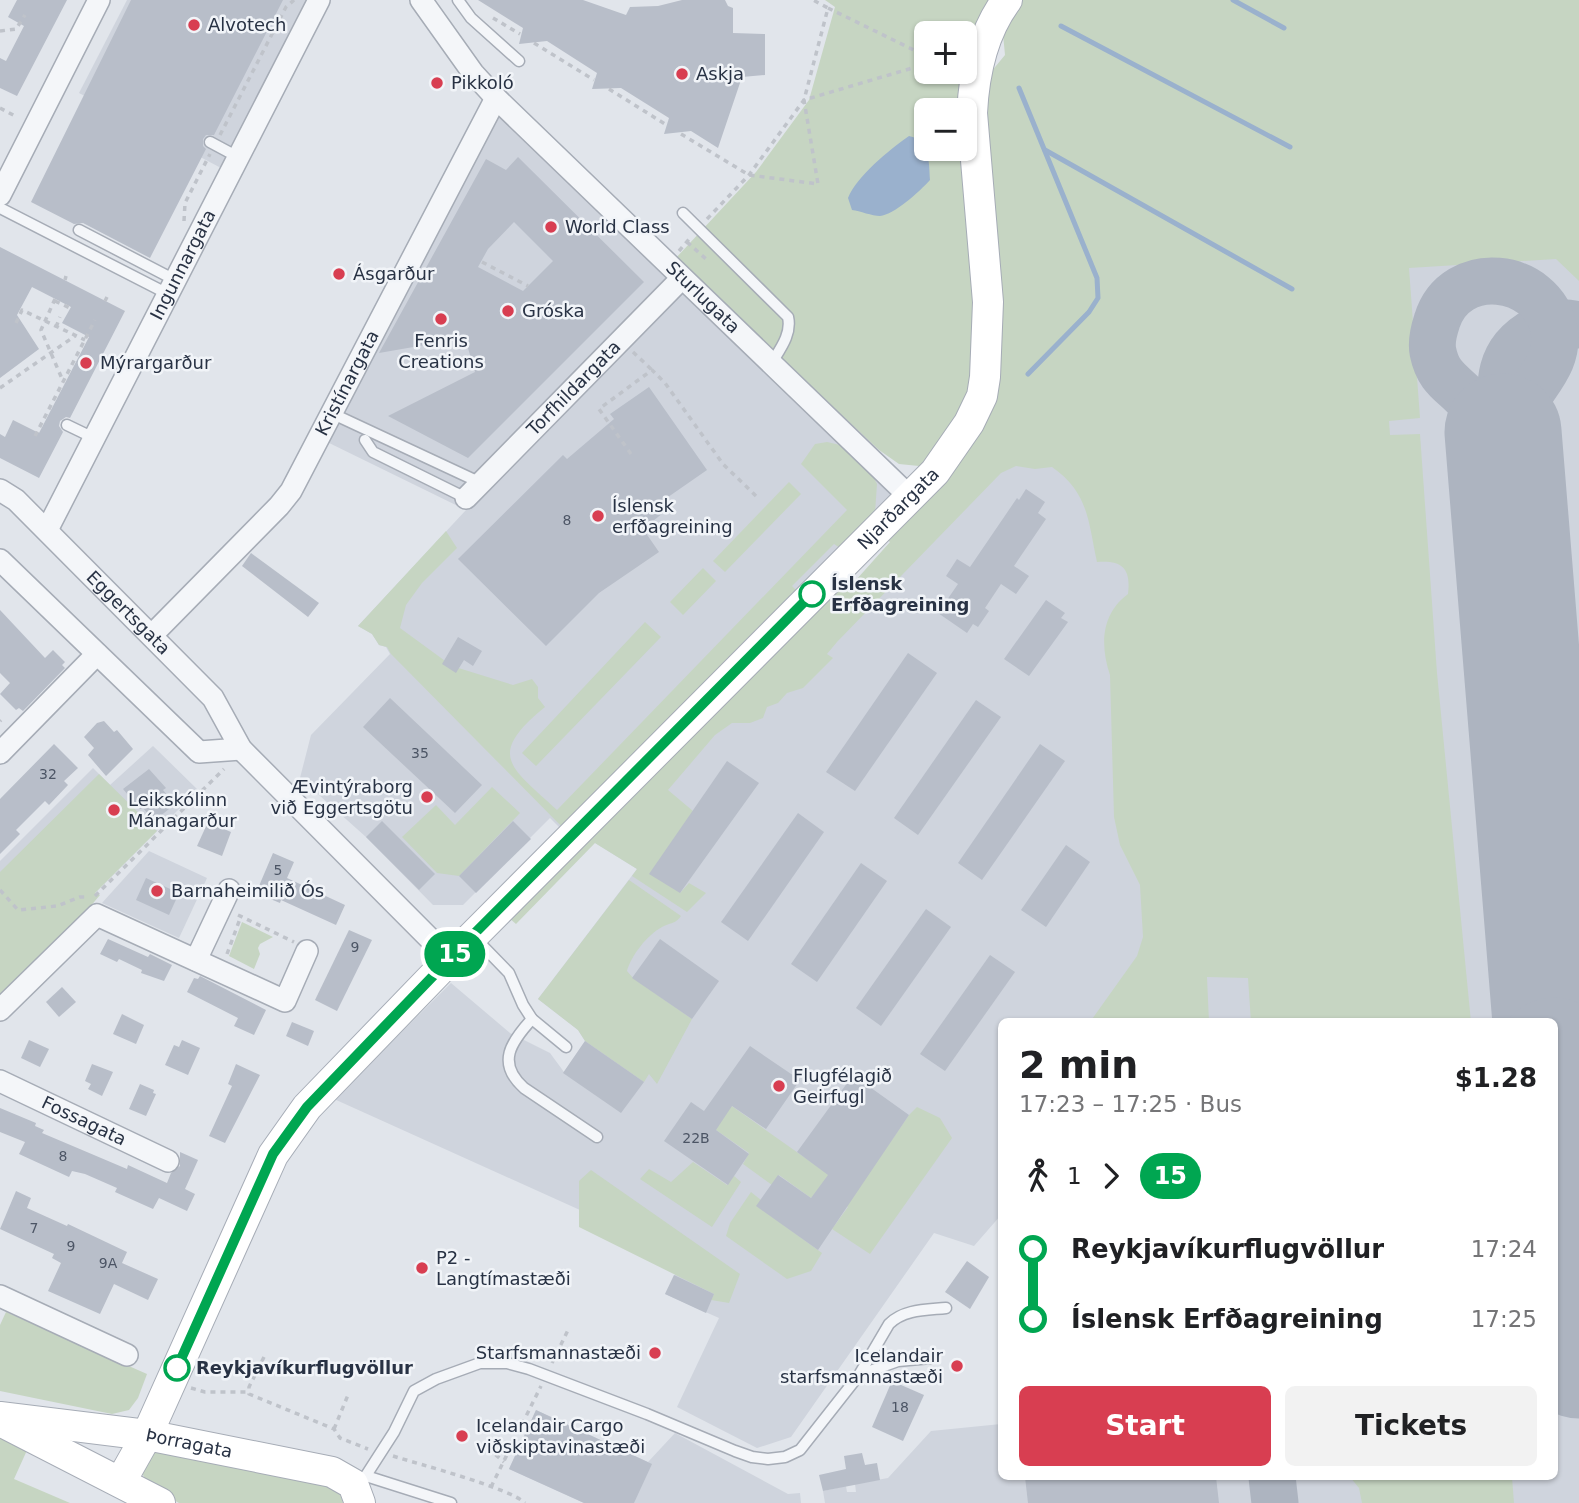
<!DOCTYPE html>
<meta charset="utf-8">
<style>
:root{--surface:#fff;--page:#f2f2f2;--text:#202124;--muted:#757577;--accent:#d83e51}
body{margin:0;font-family:"DejaVu Sans",sans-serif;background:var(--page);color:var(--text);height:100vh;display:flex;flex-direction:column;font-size:26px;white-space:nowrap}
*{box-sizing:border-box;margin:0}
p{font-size:23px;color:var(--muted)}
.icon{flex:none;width:38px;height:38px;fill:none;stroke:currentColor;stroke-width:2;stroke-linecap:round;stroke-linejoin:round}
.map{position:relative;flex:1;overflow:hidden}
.side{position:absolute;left:998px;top:1018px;width:560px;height:462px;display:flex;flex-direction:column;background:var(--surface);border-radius:10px;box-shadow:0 2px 5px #0004}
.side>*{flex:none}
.badge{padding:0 14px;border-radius:23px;font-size:24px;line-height:46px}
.buttons{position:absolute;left:914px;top:21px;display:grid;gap:14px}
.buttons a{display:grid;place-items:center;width:63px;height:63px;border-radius:10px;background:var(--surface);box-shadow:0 2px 5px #0004;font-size:35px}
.map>.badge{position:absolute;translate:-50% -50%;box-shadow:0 0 0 4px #fff}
.legs{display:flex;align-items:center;gap:10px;height:77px;padding:0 21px;font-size:23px}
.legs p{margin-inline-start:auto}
.summary{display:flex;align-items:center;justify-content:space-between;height:119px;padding:0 21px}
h1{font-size:38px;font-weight:700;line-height:52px}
.button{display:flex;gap:14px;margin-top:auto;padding:14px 21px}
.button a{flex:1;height:80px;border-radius:10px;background:var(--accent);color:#fff;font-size:28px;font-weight:700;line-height:80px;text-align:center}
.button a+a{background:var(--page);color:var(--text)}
ul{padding:0 21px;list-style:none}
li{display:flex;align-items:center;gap:24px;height:70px;font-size:26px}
li i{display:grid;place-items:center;width:10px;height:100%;margin:0 9px;background:currentColor}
li i::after{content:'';width:18px;height:18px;margin:-9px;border:5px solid;border-radius:50%;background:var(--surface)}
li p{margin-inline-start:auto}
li:first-child i{background:linear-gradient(#0000 50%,currentColor 0)}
li:last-child i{background:linear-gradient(currentColor 50%,#0000 0)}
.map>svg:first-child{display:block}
.built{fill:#cfd4dd}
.green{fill:#c6d5c2;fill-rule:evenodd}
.water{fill:#9ab1cd}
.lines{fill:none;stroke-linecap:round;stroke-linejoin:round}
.stream{stroke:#9ab1cd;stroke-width:5}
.taxiway{stroke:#adb4c0;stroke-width:47}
.runway{stroke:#adb4c0;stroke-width:117}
.building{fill:#b8bec9;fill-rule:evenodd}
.service-casing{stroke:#a6acb6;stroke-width:13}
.minor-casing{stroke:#a6acb6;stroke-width:24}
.secondary-casing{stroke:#a6acb6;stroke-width:32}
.path{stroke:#bfc3ca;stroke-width:3.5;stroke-dasharray:5 5;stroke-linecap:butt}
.service{stroke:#f4f6f9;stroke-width:10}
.minor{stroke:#f4f6f9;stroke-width:21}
.secondary{stroke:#fff;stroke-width:30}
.line-1-casing{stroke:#fff;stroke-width:16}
.line-1{stroke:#00a651;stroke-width:10}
.poi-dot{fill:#d83e51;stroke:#f1f4f8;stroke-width:2.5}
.stop-1-dot{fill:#fff;stroke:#00a651;stroke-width:3.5}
.labels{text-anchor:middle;stroke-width:5;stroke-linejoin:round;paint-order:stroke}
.number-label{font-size:14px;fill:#4c5565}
.poi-label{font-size:18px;fill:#283244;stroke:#f1f4f8;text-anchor:start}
.street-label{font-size:18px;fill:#283244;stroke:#f1f4f8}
.stop-label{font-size:18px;font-weight:bold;fill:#283244;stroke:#f1f4f8;text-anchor:start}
</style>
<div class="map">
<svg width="1579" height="1503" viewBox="0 0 1579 1503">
<rect width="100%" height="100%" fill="#e1e5eb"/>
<g class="built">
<path d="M127,0H328L240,178L79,93Z"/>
<path d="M1579,0V1503H825L823,1491L846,1486L847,1492H856L855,1484L888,1478L931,1431L1001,1424V1477H1554V1022H1001V1215L974,1246L934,1233L791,1437L757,1448L677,1407L719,1318L665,1294L684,1257L334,1099L451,983L510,1033L550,1053L564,1072L585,1041L578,1030L538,999L637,869L595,843L931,508Z"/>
<path d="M501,109L903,497L567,835L550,818L463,905H433L366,837L300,778L311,735L390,654L386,647L379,645L372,634L358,626L466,510L323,440Z"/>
<path d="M153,746L198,790L94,894L0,872V861L93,768L110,785Z"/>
<path d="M149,851L207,878L179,938L102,903Z"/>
<path d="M536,1410L648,1462L675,1433L788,1494L800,1493L801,1503H584L509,1469Z"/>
</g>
<g class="green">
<path d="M825,0H993L962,110H926V149H964L980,334L969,389L959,418L932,460L919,466L899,464L879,450L675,259L756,172L809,100L835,7ZM926,33H964V72H926Z"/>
<path d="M1022,0H1579V281L1556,259L1409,268L1420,418L1389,421L1390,435L1420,434L1437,673L1471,1022H1251L1248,978L1207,977L1209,1022H1090L1137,956L1143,937L1140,885L1120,845L1114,817L1110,675C1100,645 1101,614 1128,594C1131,569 1123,560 1097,562C1088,521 1089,493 1052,467L1035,469L1016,466L1001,473L837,642L827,654L833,658L803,688L787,693L778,703L767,707L763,718L750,723H732L715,735L668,790L693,811L680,893L689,883L706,893L687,912L632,876L637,869L595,843L516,924L507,916L851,576L856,580L890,542L886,539L976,436L987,159L986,78L1005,55L1003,34Z"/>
<path d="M827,442L840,445L865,461L877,484L875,513L843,550L834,544L792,586L800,594L567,832L391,654L387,647L379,645L372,634L358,626L446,531L457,548L422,583L406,605L400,628L452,666L513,685L532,679L538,687V698L545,707C485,756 511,767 557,810L847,510L801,464L815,444Z"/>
<path d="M789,482L801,494L725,572L713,561Z"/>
<path d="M703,568L716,581L683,615L670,602Z"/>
<path d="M645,622L661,637L536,766L522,753Z"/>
<path d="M99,774L157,831L95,893L100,895L89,908L0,998V872Z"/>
<path d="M492,787L520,813L459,876L437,873L402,837L436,805L455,825Z"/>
<path d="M629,880L681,916C676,924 669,923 662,927C647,935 631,956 627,971L633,978L692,1019L657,1084L649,1074L644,1082L585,1041L578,1030L538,999Z"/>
<path d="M242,922L273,937L260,944L258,948L260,954L254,969L229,956Z"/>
<path d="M716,1095L855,1193L909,1115L917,1107L940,1118L952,1138L870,1254L832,1229L848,1207L820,1187L811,1198L779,1175L772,1185L743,1164L749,1153L716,1130Z"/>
<path d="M693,1162L727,1185L734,1176L741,1182L712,1227L640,1179L649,1169L671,1182Z"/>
<path d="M591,1170L740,1274L729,1303L711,1300L714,1294L579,1227V1181Z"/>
<path d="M751,1192L761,1200L757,1206L822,1253L811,1271L787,1279L726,1236L730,1223Z"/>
<path d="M6,1312L147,1374L138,1398L129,1410L112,1414L0,1391V1325Z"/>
<path d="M0,1438L28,1448L14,1479L70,1503H0Z"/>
<path d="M157,1451L328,1481L340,1494L343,1503H179L149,1485L143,1475V1466L148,1455Z"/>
<path d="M1350,1477H1512L1514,1503H1362L1359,1488Z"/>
</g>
<path class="water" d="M909,136C930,140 929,163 930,180C920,191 894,215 880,216C872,216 860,211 852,210L848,198C857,176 889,150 909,136Z"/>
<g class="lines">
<g class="stream">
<path d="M1233,0L1284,28"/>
<path d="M1061,26L1290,147"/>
<path d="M1019,88L1097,278L1098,298L1089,312L1028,374"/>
<path d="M1045,150L1292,289"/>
</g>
<g class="taxiway">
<path d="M1503,432C1500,389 1493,354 1537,330C1549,323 1564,321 1579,325"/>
<path d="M1507,484C1509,460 1511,439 1518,416C1529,386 1561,365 1554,330C1543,271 1455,262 1437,321C1434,330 1431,342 1433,352C1439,382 1457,384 1473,406C1489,428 1499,453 1507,478"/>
<path d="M1272,1477L1275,1503"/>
</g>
<g class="runway">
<path d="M1503,432L1551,1022"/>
<path d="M1554,1056L1579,1360"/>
</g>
</g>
<g class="building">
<path d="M17,0H67L17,96L0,88V58L6,61L24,26L8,17Z"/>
<path d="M131,0H283L214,135H206L203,139V146L206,149L150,258L83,223L74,224L31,202Z"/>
<path d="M478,0H583L626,15L630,7L658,6L682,0H725L728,6L733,8V33L765,34V75L742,77L718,148L691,131L664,134L669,118L621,88L592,89L597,73L547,41L519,44L523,28Z"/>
<path d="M518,157L644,282L468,458L388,416L475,372L465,338L379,353L486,159L506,170ZM514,222L553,261L523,291L478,267L488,249Z"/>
<path d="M0,247L125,311L70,418L66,417L60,421L59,426L63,432L39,478L0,458V434L5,437L13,420L39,433L89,337L62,323L71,307L32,287L17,315L39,349L0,378Z"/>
<path d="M649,387L707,470L658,504L663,513L643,529L659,552L599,593L546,646L458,559L563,455L567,459L614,419L610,414Z"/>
<path d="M1026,489L1045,502L1038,513L1046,519L1014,566L1029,576L1016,594L1001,584L985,608L989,611L978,627L973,624L967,633L938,613L958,584L946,576L957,559L970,567L1017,498L1019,500Z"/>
<path d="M251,553L319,603L308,617L242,566Z"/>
<path d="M1046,600L1065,613L1061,618L1068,622L1029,676L1004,659Z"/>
<path d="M0,610L45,658L53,650L65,662L62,665L65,668L23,711L19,708L16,710L0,694L10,683L0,673Z"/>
<path d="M458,637L482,651L473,666L464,660L456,673L442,664Z"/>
<path d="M908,653L937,673L855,791L826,772Z"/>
<path d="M390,698L482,785L455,813L363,727Z"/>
<path d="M976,700L1001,717L918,835L894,818Z"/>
<path d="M104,721L114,732L117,730L133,749L106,776L88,755L94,748L84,737L97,723Z"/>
<path d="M54,744L78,768L64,781L68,785L49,805L45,801L16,830L20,834L0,854V799Z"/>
<path d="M1040,744L1065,761L982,880L958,863Z"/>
<path d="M727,761L759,783L680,893L649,874Z"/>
<path d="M149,769L166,788L163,790L173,802L169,809L154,821L143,808L140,809L123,789Z"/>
<path d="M798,813L824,832L748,941L721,922Z"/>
<path d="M382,821L435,874L419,890L366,837Z"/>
<path d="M513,821L531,839L476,893L459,876Z"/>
<path d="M208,822L231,832L222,856L197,846Z"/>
<path d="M1066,845L1090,862L1046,927L1021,910Z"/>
<path d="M273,853L294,862L287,878L345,905L336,925L281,900L280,903L256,893Z"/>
<path d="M861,863L887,881L817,982L791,964Z"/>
<path d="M146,878L179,893L169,915L136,900Z"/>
<path d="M926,909L951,927L881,1026L856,1008Z"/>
<path d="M349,930L372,940L337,1011L315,1000Z"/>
<path d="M108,939L148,957L150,954L172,965L164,981L141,973L142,970L119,959L117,962L100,954Z"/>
<path d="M660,939L719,981L692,1019L632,978Z"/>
<path d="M990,955L1015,972L945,1071L920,1054Z"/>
<path d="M200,976L266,1010L254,1035L234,1026L238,1018L187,992L194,978L198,979Z"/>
<path d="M62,987L76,1002L59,1017L46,1002Z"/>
<path d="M122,1014L144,1025L136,1044L113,1034Z"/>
<path d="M292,1022L314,1031L308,1046L286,1036Z"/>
<path d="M29,1040L49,1049L40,1067L21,1058Z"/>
<path d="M182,1040L200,1048L188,1075L165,1065L174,1045L179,1047Z"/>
<path d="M585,1041L644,1082L621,1113L563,1073Z"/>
<path d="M750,1046L800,1080L766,1129L732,1106L716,1130L749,1154L728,1185L664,1141L691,1102L704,1111Z"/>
<path d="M92,1064L113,1072L102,1096L88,1089L91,1084L85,1081Z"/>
<path d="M236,1064L260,1075L225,1143L209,1136L232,1086L228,1084Z"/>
<path d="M853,1075L909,1115L818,1250L756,1206L778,1175L811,1198L828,1175L797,1152Z"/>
<path d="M140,1084L154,1090L153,1093L156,1094L146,1116L129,1109Z"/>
<path d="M0,1108L36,1123L35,1126L44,1130L42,1133L127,1169L128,1165L167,1183L171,1173L180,1166V1152L198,1160L185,1189L195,1194L187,1211L159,1198L153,1209L115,1192L117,1188L85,1174L72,1171L69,1177L19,1154L25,1142L0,1132Z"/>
<path d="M16,1191L31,1198L27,1208L67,1226L68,1224L127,1252L122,1263L158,1279L148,1300L114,1284L100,1314L48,1291L61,1263L52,1258L54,1254L0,1229Z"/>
<path d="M967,1261L989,1277L970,1309L945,1292Z"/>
<path d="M674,1275L714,1294L706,1313L665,1294Z"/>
<path d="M892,1381L924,1395L903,1441L872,1427Z"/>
<path d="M536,1410L652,1464L634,1503H584L509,1469Z"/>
<path d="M862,1453L865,1465L877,1463L880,1480L823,1491L819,1475L846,1469L844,1456Z"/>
<path d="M1025,1477H1216L1219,1503H1028Z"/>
</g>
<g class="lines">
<g class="service-casing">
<g id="service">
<path d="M458,0L471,18L519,61"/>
<path d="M210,142L238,157"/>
<path d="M0,208L168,294"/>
<path d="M683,213L788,317C792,334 780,349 771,364"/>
<path d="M79,230L175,280"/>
<path d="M331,413L481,483"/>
<path d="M67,425L94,438"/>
<path d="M365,440L373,452L466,498"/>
<path d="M475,938L509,973L523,1005L532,1019L566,1047"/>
<path d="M532,1019C511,1042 496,1063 524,1088L597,1137"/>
<path d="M859,1375L889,1324C904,1309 927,1310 946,1308"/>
<path d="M366,1476L451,1503"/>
<path d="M358,1488L394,1432L414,1391L436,1379L480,1363H507L529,1369L647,1414L735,1451L752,1457L768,1459L785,1457L800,1450L859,1375L898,1361L931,1358"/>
</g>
</g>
<g class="minor-casing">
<g id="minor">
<path id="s1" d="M421,0L473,73L496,98L910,497"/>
<path d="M0,195L99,0"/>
<path id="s2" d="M0,490L16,500L213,698L241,749L450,959"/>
<path id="s3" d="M466,498L682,278"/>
<path id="s4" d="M47,530L319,0"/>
<path d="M0,560L199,752L241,749"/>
<path id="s5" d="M152,635L279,506L291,491L496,98"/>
<path d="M0,753L97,654"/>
<path d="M196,960L229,890"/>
<path d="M0,1010L97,915L285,1001L307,951"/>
<path id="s6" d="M0,1081L168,1161"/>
<path d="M0,1296L127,1355"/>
</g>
</g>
<g class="secondary-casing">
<g id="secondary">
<path id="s7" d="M0,1417L147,1435L332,1472L353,1484L360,1503"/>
<path d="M8,1425L160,1503"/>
<path id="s8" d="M121,1481L147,1435L273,1155L307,1107L450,959L935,472L969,423L982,396L985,377L988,302L972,113C974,74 983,32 1007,0"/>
</g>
</g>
<g class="path">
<path d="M828,8L926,56"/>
<path d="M493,18L520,34"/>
<path d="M0,31L16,29L25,15"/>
<path d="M534,43L594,80"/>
<path d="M609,89L665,124"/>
<path d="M0,108L15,116"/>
<path d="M681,134L749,175L818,184L804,100L828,8L813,0"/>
<path d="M220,135L286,7L294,0"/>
<path d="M707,219L749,175L804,100L926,64"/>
<path d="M184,221L185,203L210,154"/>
<path d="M687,242L706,259"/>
<path d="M679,251L690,238"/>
<path d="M482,262L528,286"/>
<path d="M65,280L66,276"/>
<path d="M55,299L41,330L63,381"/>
<path d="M55,301L70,308"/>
<path d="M105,301L107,297"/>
<path d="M16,323L22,310L85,340"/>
<path d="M56,327L60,317"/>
<path d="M633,352L652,370"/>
<path d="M0,388L75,336"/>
<path d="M35,436L95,320"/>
<path d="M631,454L599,409L652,370L665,383L723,464L757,497"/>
<path d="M0,721L1,720"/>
<path d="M0,890L18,910L57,906L80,897H88"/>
<path d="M95,896L224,769"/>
<path d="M238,915L294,942"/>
<path d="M227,954L241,916"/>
<path d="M264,1357L249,1387V1394L334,1429L340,1438L368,1449"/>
<path d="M552,1363L569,1328"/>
<path d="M191,1388L205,1392H248"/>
<path d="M334,1429L348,1395"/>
<path d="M488,1448L504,1462"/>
<path d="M393,1456C418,1464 510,1488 525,1503"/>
<path d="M491,1487L541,1386"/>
</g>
<use href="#service" class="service"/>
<use href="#minor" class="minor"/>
<use href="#secondary" class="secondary"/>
</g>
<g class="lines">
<g class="line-1-casing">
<path id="line-1" d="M177,1368L273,1154L307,1107L461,947L812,594"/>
</g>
<use href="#line-1" class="line-1"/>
</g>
<g class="poi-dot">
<circle cx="194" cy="25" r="7"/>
<circle cx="682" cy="74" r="7"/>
<circle cx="437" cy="83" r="7"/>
<circle cx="551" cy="227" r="7"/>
<circle cx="339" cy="274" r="7"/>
<circle cx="508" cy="311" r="7"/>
<circle cx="441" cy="319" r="7"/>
<circle cx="86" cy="363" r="7"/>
<circle cx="598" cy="516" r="7"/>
<circle cx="427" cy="797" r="7"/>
<circle cx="114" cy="810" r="7"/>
<circle cx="157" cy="891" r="7"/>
<circle cx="779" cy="1086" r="7"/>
<circle cx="422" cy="1268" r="7"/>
<circle cx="655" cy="1353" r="7"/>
<circle cx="957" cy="1366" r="7"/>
<circle cx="462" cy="1436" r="7"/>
</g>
<g class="stop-1-dot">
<circle cx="812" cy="594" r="12"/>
<circle cx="177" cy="1368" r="12"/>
</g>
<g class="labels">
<g class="number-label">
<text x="567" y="525">8</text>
<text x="420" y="758">35</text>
<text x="48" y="779">32</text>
<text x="278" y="875">5</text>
<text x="355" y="952">9</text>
<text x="696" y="1143">22B</text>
<text x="63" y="1161">8</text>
<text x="34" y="1233">7</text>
<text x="71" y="1251">9</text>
<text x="108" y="1268">9A</text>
<text x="900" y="1412">18</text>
</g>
<g class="poi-label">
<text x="208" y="31">Alvotech</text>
<text x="696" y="80">Askja</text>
<text x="451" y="89">Pikkoló</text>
<text x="565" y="233">World Class</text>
<text x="353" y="280">Ásgarður</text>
<text x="522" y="317">Gróska</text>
<text x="441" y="347" text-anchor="middle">Fenris<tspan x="441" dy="21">Creations</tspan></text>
<text x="100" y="369">Mýrargarður</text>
<text x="612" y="512">Íslensk<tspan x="612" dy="21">erfðagreining</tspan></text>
<text x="413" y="793" text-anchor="end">Ævintýraborg<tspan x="413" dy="21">við Eggertsgötu</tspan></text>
<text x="128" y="806">Leikskólinn<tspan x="128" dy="21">Mánagarður</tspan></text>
<text x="171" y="897">Barnaheimilið Ós</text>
<text x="793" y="1082">Flugfélagið<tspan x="793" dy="21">Geirfugl</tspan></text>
<text x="436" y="1264">P2 -<tspan x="436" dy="21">Langtímastæði</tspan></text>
<text x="641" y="1359" text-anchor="end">Starfsmannastæði</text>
<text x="943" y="1362" text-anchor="end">Icelandair<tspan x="943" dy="21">starfsmannastæði</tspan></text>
<text x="476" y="1432">Icelandair Cargo<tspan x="476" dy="21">viðskiptavinastæði</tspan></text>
</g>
<g class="street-label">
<text dy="6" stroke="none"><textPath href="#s4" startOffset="298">Ingunnargata</textPath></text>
<text dy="6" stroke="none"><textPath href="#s1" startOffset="411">Sturlugata</textPath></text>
<text dy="6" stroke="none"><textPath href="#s5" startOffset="322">Kristínargata</textPath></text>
<text dy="6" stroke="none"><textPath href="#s3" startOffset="154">Torfhildargata</textPath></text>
<text dy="6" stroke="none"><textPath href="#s8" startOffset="1260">Njarðargata</textPath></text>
<text dy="6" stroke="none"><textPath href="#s2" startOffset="178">Eggertsgata</textPath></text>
<text dy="6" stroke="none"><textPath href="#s6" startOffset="93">Fossagata</textPath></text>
<text dy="6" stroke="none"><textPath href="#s7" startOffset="191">Þorragata</textPath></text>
</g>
<g class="stop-label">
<text x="831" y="590">Íslensk<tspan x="831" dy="21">Erfðagreining</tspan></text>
<text x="196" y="1374">Reykjavíkurflugvöllur</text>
</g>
</g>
</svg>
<div class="buttons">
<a>+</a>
<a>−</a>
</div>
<b class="badge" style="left:455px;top:954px;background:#00a651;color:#fff">15</b>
<section class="side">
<div class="summary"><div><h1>2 min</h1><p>17:23 – 17:25 · Bus</p></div><b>$1.28</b></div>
<div class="legs"><svg class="icon" aria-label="walk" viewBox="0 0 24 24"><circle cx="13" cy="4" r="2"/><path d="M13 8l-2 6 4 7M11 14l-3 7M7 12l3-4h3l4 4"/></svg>1<svg class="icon" aria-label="forward" viewBox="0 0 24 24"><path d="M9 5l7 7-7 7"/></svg><b class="badge" style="background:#00a651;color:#fff">15</b></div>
<ul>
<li><i style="color:#00a651"></i><b>Reykjavíkurflugvöllur</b><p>17:24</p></li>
<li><i style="color:#00a651"></i><b>Íslensk Erfðagreining</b><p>17:25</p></li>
</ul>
<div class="button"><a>Start</a><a>Tickets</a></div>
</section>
</div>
